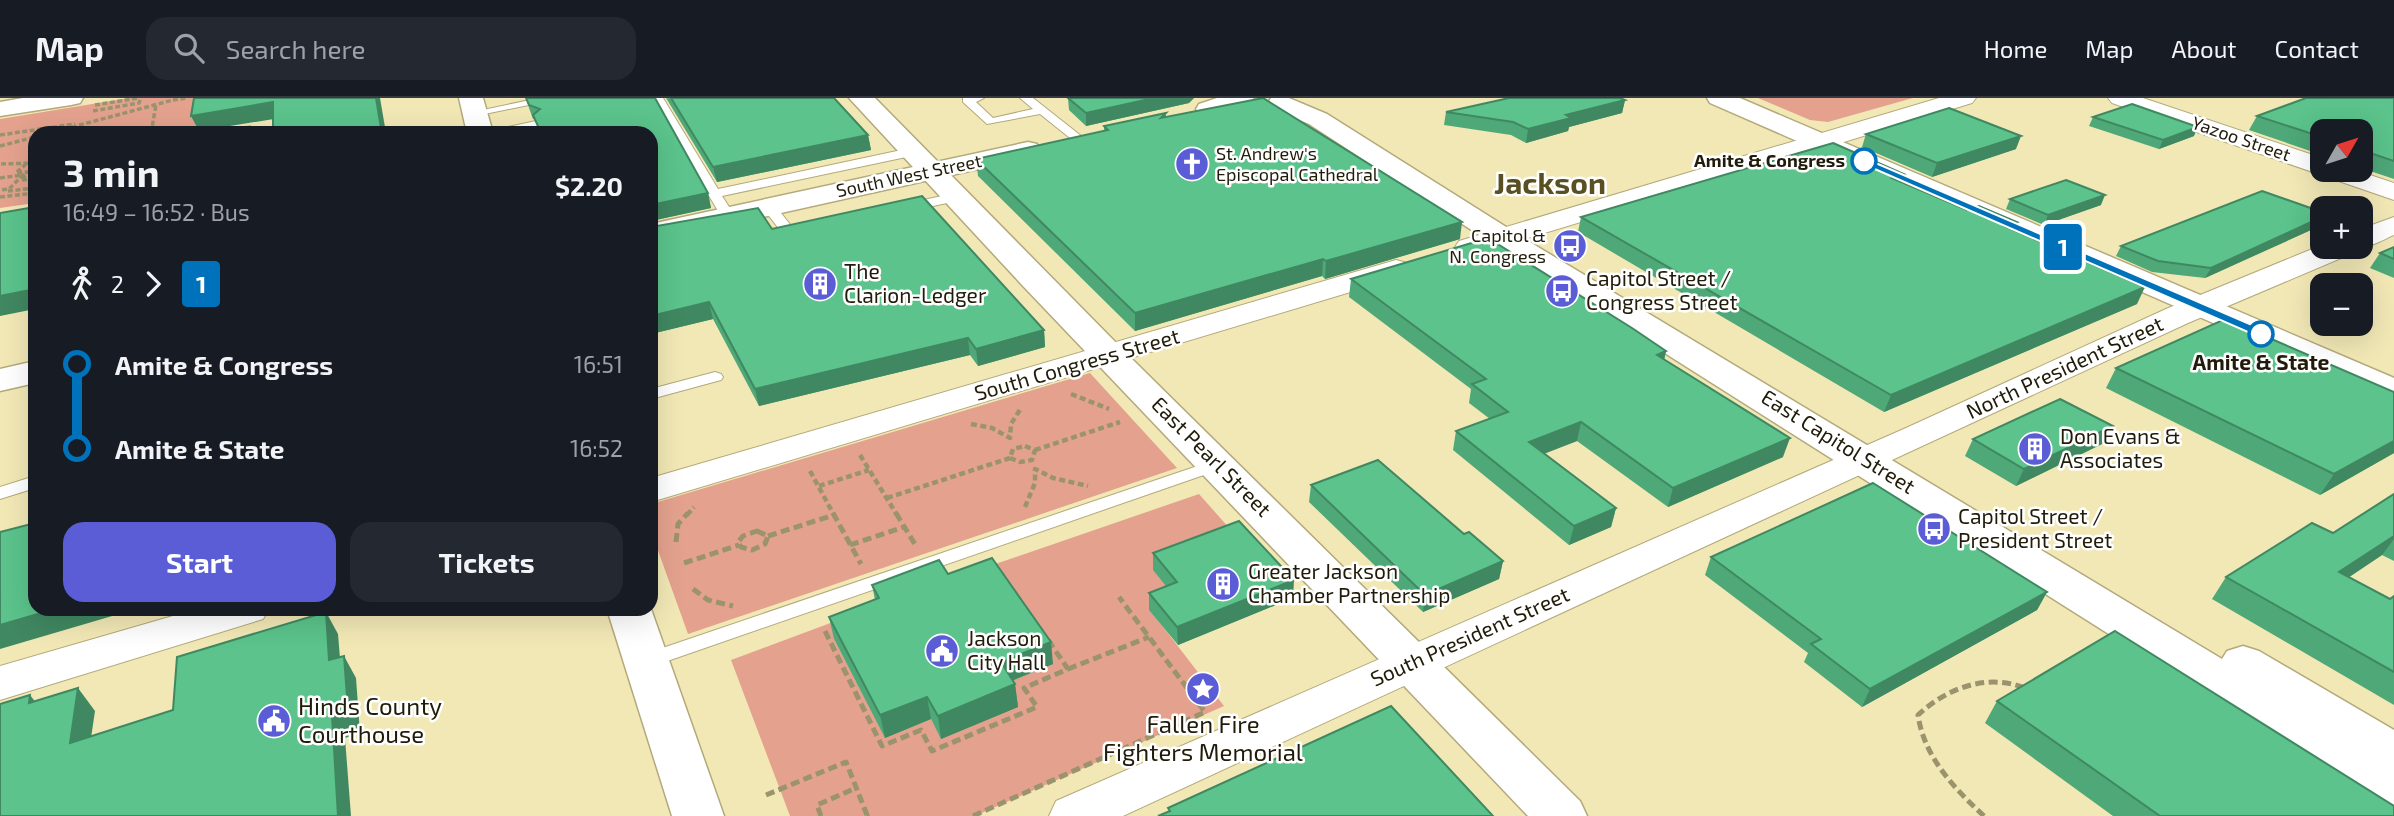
<!DOCTYPE html>
<meta charset="utf-8">
<style>
:root{--surface:#171b24;--page:#242831;--text:#f1f3f6;--muted:#9ea1a6;--line:#363941;--accent:#5a5dd5}
body{margin:0;font-family:"Exo 2",sans-serif;background:var(--page);color:var(--text);height:100vh;display:flex;flex-direction:column;font-size:26px;white-space:nowrap}
*{box-sizing:border-box;margin:0}
p{font-size:23px;color:var(--muted)}
.icon{flex:none;width:38px;height:38px;fill:none;stroke:currentColor;stroke-width:2;stroke-linecap:round;stroke-linejoin:round}
.map{position:relative;flex:1;overflow:hidden}
.drawer{position:absolute;left:28px;top:28px;width:630px;height:490px;display:flex;flex-direction:column;background:var(--surface);border-radius:21px;box-shadow:0 7px 28px #0002}
.drawer>*{flex:none}
.badge{padding:0 14px;border-radius:5px;font-size:24px;line-height:46px}
.needle{width:46px;rotate:51deg}
.buttons{position:absolute;left:2310px;top:21px;display:grid;gap:14px}
.buttons a{display:grid;place-items:center;width:63px;height:63px;border-radius:14px;background:var(--surface);box-shadow:0 7px 28px #0002;font-size:35px}
.map>.badge{position:absolute;translate:-50% -50%;box-shadow:0 0 0 4px #fff}
.legs{display:flex;align-items:center;gap:10px;height:77px;padding:0 35px;font-size:23px}
.legs p{margin-inline-start:auto}
.head{display:flex;align-items:center;justify-content:space-between;height:119px;padding:0 35px}
h1{font-size:38px;font-weight:700;line-height:52px}
.button{display:flex;gap:14px;margin-top:auto;padding:14px 35px}
.button a{flex:1;height:80px;border-radius:21px;background:var(--accent);color:#fff;font-size:28px;font-weight:700;line-height:80px;text-align:center}
.button a+a{background:var(--page);color:var(--text)}
ul{padding:0 35px;list-style:none}
li{display:flex;align-items:center;gap:24px;height:84px;font-size:26px}
li i{display:grid;place-items:center;width:10px;height:100%;margin:0 9px;background:currentColor}
li i::after{content:'';width:18px;height:18px;margin:-9px;border:5px solid;border-radius:50%;background:var(--surface)}
li p{margin-inline-start:auto}
li:first-child i{background:linear-gradient(#0000 50%,currentColor 0)}
li:last-child i{background:linear-gradient(currentColor 50%,#0000 0)}
header{display:flex;align-items:center;gap:42px;box-sizing:border-box;height:98px;padding:0 35px;background:var(--surface);border-bottom:2px solid var(--line)}
header strong{font-size:33px}
nav{display:flex;gap:38px;margin-inline-start:auto;font-size:24px}
.search{width:490px;height:63px;background:var(--page);display:flex;align-items:center;gap:18px;box-sizing:border-box;padding:0 24px;border-radius:21px;color:var(--muted);font-size:26px}
.map>svg:first-child{display:block}
.green{fill:#e4a28e}
.lines{fill:none;stroke-linecap:round;stroke-linejoin:round}
.service-casing{stroke:#b3a97a;stroke-width:2}
.minor-casing{stroke:#b3a97a;stroke-width:2}
.tertiary-casing{stroke:#b3a97a;stroke-width:3}
.secondary-casing{stroke:#b3a97a;stroke-width:3}
.path-far2{stroke:#9b936e;stroke-width:3.5;stroke-dasharray:5 2.5;stroke-linecap:butt}
.path-far1{stroke:#9b936e;stroke-width:4.5;stroke-dasharray:6 3.5;stroke-linecap:butt}
.path{stroke:#9b936e;stroke-width:5;stroke-dasharray:9 4.5;stroke-linecap:butt}
.service{fill:#fff;fill-rule:evenodd}
.minor{fill:#fff;fill-rule:evenodd}
.tertiary{fill:#fff;fill-rule:evenodd}
.secondary{fill:#fff;fill-rule:evenodd}
.wall{fill:#4ea878}
.shaded-wall{fill:#408861}
.building{fill:#5bc38b;stroke:#408861;stroke-width:2}
.line-1{fill:#0072bc;stroke:#fff;stroke-width:2}
.stop-1-dot{fill:#fff;stroke:#0072bc;stroke-width:3.5}
.labels{text-anchor:middle;stroke-width:5;stroke-linejoin:round;paint-order:stroke}
.far-street-label{font-size:18px;fill:#201c09;stroke:#fff}
.far-poi-label{font-size:18px;fill:#201c09;stroke:#fff;text-anchor:start}
.far-stop-label{font-size:18px;font-weight:bold;fill:#201c09;stroke:#fff;text-anchor:end}
.poi-label{font-size:21px;fill:#201c09;stroke:#fff;text-anchor:start}
.stop-label{font-size:21px;font-weight:bold;fill:#201c09;stroke:#fff}
.street-label{font-size:21px;fill:#201c09;stroke:#fff}
.near-poi-label{font-size:24px;fill:#201c09;stroke:#fff;text-anchor:start}
.far-town-label{font-size:30px;font-weight:bold;fill:#594f22;stroke:#fff}
</style>
<header>
<strong>Map</strong>
<div class="search"><svg class="icon" aria-label="search" viewBox="0 0 24 24"><circle cx="10" cy="10" r="6"/><path d="M15 15l6 6"/></svg>Search here</div>
<nav><a>Home</a><a>Map</a><a>About</a><a>Contact</a></nav>
</header>
<div class="map">
<svg width="2394" height="718" viewBox="0 0 2394 718">
<rect width="100%" height="100%" fill="#f2e8b6"/>
<g class="green">
<path d="M129,0H227L200,5L196,35L251,27L249,35H35V105L0,110V21Z"/>
<path d="M1758,0H1913L1828,24L1810,22Z"/>
<path d="M1090,275L1177,370L688,536L651,433V406Z"/>
<path d="M1199,396L1238,440L1154,472L1177,501L1150,512L1224,608L975,718H790L731,562L876,508L834,541L885,639L931,621L942,641L943,484Z"/>
</g>
<g class="lines">
<g class="service-casing">
<g id="service">
<path d="M539,0H563L475,18L469,15Z"/>
<path d="M651,0H663L718,91L911,50L917,54L911,58L722,98L735,118L728,122L721,118Z"/>
<path d="M963,0H984L976,4L993,20L1033,11L1020,0H1033L1085,41L1075,44L1040,16L987,26L963,4Z"/>
<path d="M536,23L542,26L540,28L506,35H481Z"/>
<path d="M956,95L961,96V102L905,114L898,110L900,107Z"/>
<path d="M769,105L774,106L792,129L808,131V137L783,136L762,109Z"/>
<path d="M715,274L721,276L723,279L721,282L651,301V291Z"/>
<path d="M1218,361L1227,366L1224,370L653,568L646,571L639,568L635,563L639,558Z"/>
<path d="M35,378V390L0,401V389Z"/>
</g>
</g>
<g class="minor-casing">
<g id="minor">
<path d="M1939,0H1976L1972,5L1479,155L1469,158L1459,155L1455,149L1459,143Z"/>
<path d="M2108,0H2143L2322,60V72H2355L2394,85V102L2112,5Z"/>
<path d="M2394,119V137C2382,142 2370,150 2358,149H2361V131Z"/>
<path d="M2322,147L2357,149L2353,155L2188,225L1123,718H1049L1056,703L1906,330L2166,211Z"/>
<path d="M1396,162L1407,165L1411,171L1407,177L651,404V380Z"/>
<path d="M197,511H269L263,521L0,602V568Z"/>
</g>
</g>
<g class="tertiary-casing">
<g id="tertiary">
<path d="M23,0H83L80,5L71,7L0,18V4Z"/>
<path d="M1217,0H1254C1246,12 1213,20 1199,16L1196,11L1199,6Z"/>
<path d="M1028,44L1037,46L1041,52L1037,58L651,144V126Z"/>
<path d="M35,263V285L0,293V271Z"/>
</g>
</g>
<g class="secondary-casing">
<g id="secondary">
<path d="M459,0H483L493,35H467Z"/>
<path d="M849,0H875L1134,263L1580,703L1587,718H1528L1023,188Z"/>
<path d="M1271,0H1289L1327,16L1538,149L2222,561L2227,553L2243,548L2259,553L2394,632V711L2376,705L1516,161L1309,26L1271,10L1268,5Z"/>
<path d="M1707,0H1740L2394,280V304L1710,5Z"/>
<path d="M607,511H651L724,718H672Z"/>
</g>
</g>
<g class="path-far2">
<path d="M173,2L188,0"/>
<path d="M95,7L139,0"/>
<path d="M93,13L139,5L141,0"/>
<path d="M50,35L173,2"/>
<path d="M151,35L156,7"/>
<path d="M211,35L245,30"/>
<path d="M0,37L75,26"/>
<path d="M0,48L35,39"/>
<path d="M1,66L35,65"/>
<path d="M0,80L23,77L9,91L0,92"/>
<path d="M22,81L28,74L16,75L26,66"/>
<path d="M22,82L35,80"/>
<path d="M8,93L35,90"/>
<path d="M0,99L35,95"/>
</g>
<g class="path-far1">
<path d="M1071,296L1109,311"/>
<path d="M971,326L992,330L1010,340L1011,326L1021,310"/>
<path d="M1025,348L1035,352L1032,362L1020,364L1010,360L1013,351Z"/>
<path d="M1035,352L1120,324"/>
<path d="M860,357L897,417"/>
<path d="M810,373L834,417"/>
<path d="M819,388L869,372"/>
<path d="M887,400L1010,360"/>
<path d="M1025,409L1035,385V371L1053,380L1088,388"/>
<path d="M687,417L694,409"/>
</g>
<g class="path">
<path d="M833,415L861,466"/>
<path d="M896,415L916,448"/>
<path d="M757,433L768,438L765,446L752,452L741,449L738,444L743,438Z"/>
<path d="M768,438L834,417"/>
<path d="M676,444L678,426L688,415"/>
<path d="M850,447L904,429"/>
<path d="M684,465L739,447"/>
<path d="M693,491L708,502L733,508"/>
<path d="M825,533L882,648L921,632L932,653L1037,609L1024,590L1068,571L1048,542"/>
<path d="M1068,571L1149,539"/>
<path d="M766,697L846,664L867,717L863,718"/>
<path d="M821,718L817,707L856,690"/>
<path d="M973,718L1205,614L1119,499"/>
<path d="M1984,718C1954,690 1924,659 1918,617C1947,590 1987,575 2025,590"/>
</g>
<use href="#service" class="service"/>
<use href="#minor" class="minor"/>
<use href="#tertiary" class="tertiary"/>
<use href="#secondary" class="secondary"/>
</g>
<g class="wall">
<path d="M524,0H655L708,95L711,110L651,123V35H540L535,21H533L529,10L526,0Z"/>
<path d="M666,0H834L868,37L871,52L717,84Z"/>
<path d="M1068,0H1194L1189,5L1086,28L1069,12Z"/>
<path d="M2394,0V81L2361,70V33H2322V57L2249,32L2257,18Z"/>
<path d="M1625,2L1622,15L1569,29L1568,33L1526,45L1511,37L1444,27L1446,14Z"/>
<path d="M1166,15V19L1460,141L1325,181L1322,178L1135,233L978,78L976,61L1104,33V28Z"/>
<path d="M2093,19L2194,38L2159,51L2089,28Z"/>
<path d="M1866,36L2016,51L1932,79L1862,49Z"/>
<path d="M1904,76L1902,83L2013,132L2137,206L1884,314L1578,134L1581,119Z"/>
<path d="M2010,101L2101,107L2044,127L2006,111Z"/>
<path d="M2322,127L2205,180L2152,174L2116,158L2121,148Z"/>
<path d="M651,129L772,131L1044,232L1045,249L978,268L970,257L759,308L713,221L651,236Z"/>
<path d="M2394,149V180L2370,170L2380,155Z"/>
<path d="M1351,181L1666,253L1664,262L1783,359L1668,409L1577,343L1544,355L1616,410L1611,429L1569,447L1453,352L1456,333L1490,321L1469,305L1471,291L1349,199Z"/>
<path d="M2116,270L2394,294V355L2320,397L2106,290Z"/>
<path d="M2113,328L2104,345L2016,388L1965,358L1973,341Z"/>
<path d="M1311,387L1464,436L1503,463L1499,481L1423,514L1309,404Z"/>
<path d="M2394,396V463L2382,457L2349,479L2390,501L2394,498V607L2212,501L2226,479L2333,435Z"/>
<path d="M1153,455L1293,500L1178,547L1149,512V495L1166,488L1153,472Z"/>
<path d="M1711,459L2047,494L2037,512L1862,609L1804,564L1808,555L1705,477Z"/>
<path d="M948,476L1053,566L1012,583L1015,586L1018,609L941,641L931,621L885,640L834,541L829,519L875,502L872,487Z"/>
<path d="M1997,603L2394,718H2113L1985,625Z"/>
</g>
<g class="shaded-wall">
<path d="M376,0H380L386,35H351Z"/>
<path d="M1154,0H1194L1189,5L1086,28V15Z"/>
<path d="M1625,2L1622,15L1569,29L1568,33L1526,45L1528,31L1566,17Z"/>
<path d="M273,4L280,20L199,33L191,18Z"/>
<path d="M2198,29L2194,38L2159,51L2163,42Z"/>
<path d="M868,37L871,52L717,84L713,69Z"/>
<path d="M2021,38L2016,51L1932,79L1937,65Z"/>
<path d="M1904,76L1899,91L1892,80Z"/>
<path d="M708,95L711,110L651,123V107Z"/>
<path d="M2105,97L2101,107L2044,127L2048,117Z"/>
<path d="M2322,119V127L2205,180L2211,170Z"/>
<path d="M1462,124L1460,141L1325,181L1326,163Z"/>
<path d="M2017,124L2010,139L2004,128Z"/>
<path d="M1323,161L1322,178L1135,233V215Z"/>
<path d="M2145,189L2137,206L1884,314L1891,297Z"/>
<path d="M35,191V211L0,218V198Z"/>
<path d="M709,204L713,221L651,236V218Z"/>
<path d="M1044,232L1045,249L978,268L976,251Z"/>
<path d="M968,240L970,257L759,308L755,291Z"/>
<path d="M1666,253L1662,271L1657,257Z"/>
<path d="M1581,324L1577,343L1526,363L1529,344Z"/>
<path d="M2113,328L2104,345L2016,388L2024,371Z"/>
<path d="M1790,340L1783,359L1668,409L1673,390Z"/>
<path d="M2394,343V355L2320,397L2334,376Z"/>
<path d="M1616,410L1611,429L1569,447L1574,428Z"/>
<path d="M2394,438V441L2382,457L2324,496L2339,474Z"/>
<path d="M1503,463L1499,481L1423,514L1425,497Z"/>
<path d="M1294,482L1293,500L1178,547L1177,529Z"/>
<path d="M2047,494L2037,512L1862,609L1870,591Z"/>
<path d="M55,511H136L0,551V527Z"/>
<path d="M326,514L338,536L342,584L329,562Z"/>
<path d="M1051,544L1053,566L1003,586L1001,564Z"/>
<path d="M344,558L356,580L360,635L345,640L351,718H338L332,617Z"/>
<path d="M1015,586L1018,609L941,641L938,618Z"/>
<path d="M78,590L95,613L87,667L70,645Z"/>
<path d="M30,597L47,619L29,605Z"/>
<path d="M927,599L931,621L885,640L880,617Z"/>
</g>
<g class="building">
<path d="M194,0H376L381,30L351,35H273V4L191,18Z"/>
<path d="M526,0H655L708,95L651,107V35H541L533,17L540,11L529,7Z"/>
<path d="M671,0H834L868,37L713,69Z"/>
<path d="M1068,0H1154L1086,15Z"/>
<path d="M1263,0L1462,124L1326,163L1323,161L1135,215L976,61L1108,32L1104,28L1166,15L1161,20Z"/>
<path d="M1509,0H1620L1625,2L1566,17L1571,20L1528,31L1513,24L1446,14Z"/>
<path d="M2306,0H2394V63L2361,52V33H2322V39L2257,18Z"/>
<path d="M2132,6L2198,29L2163,42L2093,19Z"/>
<path d="M1949,10L2021,38L1937,65L1866,36Z"/>
<path d="M1833,45L1904,76L1892,80L1967,112L1979,108L2017,124L2004,128L2145,189L1891,297L1581,119Z"/>
<path d="M2066,82L2105,97L2048,117L2010,101Z"/>
<path d="M2262,93L2322,114V119L2211,170L2158,163L2121,148Z"/>
<path d="M922,98L1044,232L976,251L968,240L755,291L709,204L651,218V129L758,110L772,131Z"/>
<path d="M35,109V191L0,198V115Z"/>
<path d="M1488,140L1632,230L1666,253L1657,257L1790,340L1673,390L1581,324L1529,344L1616,410L1574,428L1456,333L1508,314L1472,286L1486,281L1351,181Z"/>
<path d="M2394,149V161L2380,155Z"/>
<path d="M2225,221L2394,294V343L2334,376L2116,270Z"/>
<path d="M2060,301L2113,328L2024,371L1973,341Z"/>
<path d="M1378,362L1464,436L1469,434L1503,463L1425,497L1311,387Z"/>
<path d="M1873,385L2047,494L1870,591L1811,546L1821,541L1711,459Z"/>
<path d="M2394,396V438L2339,474L2390,501L2394,498V574L2226,479L2312,425L2333,435Z"/>
<path d="M1239,423L1294,482L1177,529L1149,495L1177,484L1153,455Z"/>
<path d="M35,425V511H55L0,527V434Z"/>
<path d="M992,460L1051,544L1001,564L1015,586L938,618L927,599L880,617L829,519L879,500L872,487L939,462L948,476Z"/>
<path d="M326,514L329,562L344,558L348,612L332,617L338,718H0V606L30,597L29,605L78,590L70,645L173,612L177,559Z"/>
<path d="M2115,533L2394,708V718H2160L1997,603Z"/>
<path d="M1391,608L1493,718H1158L1170,713L1168,710Z"/>
</g>
<path class="line-1" d="M1864,60L2266,233L2267,236L2257,238L1861,65Z"/>
<defs>
<g id="church-disc" transform="scale(1.75)"><circle r="9.5" fill="#5a5dd5" stroke="#fff"/><path d="M-1.2-6h2.4v3.5h3.3v2.4h-3.3V6h-2.4V-.1h-3.3v-2.4h3.3Z" fill="#fff"/></g>
<g id="bus-disc" transform="scale(1.75)"><circle r="9.5" fill="#5a5dd5" stroke="#fff"/><path d="M-5-6H5V4H4V6H2V4H-2V6H-4V4H-5ZM-3.5-4V0h7V-4ZM-3.5 1.2v1.5H-2V1.2ZM2 1.2v1.5H3.5V1.2Z" fill="#fff"/></g>
<g id="building-disc" transform="scale(1.75)"><circle r="9.5" fill="#5a5dd5" stroke="#fff"/><path d="M-4-6H4V6H1V3H-1V6H-4ZM-2.5-4.3h1.7v1.8h-1.7ZM.8-4.3h1.7v1.8H.8ZM-2.5-1h1.7V.8h-1.7ZM.8-1h1.7V.8H.8Z" fill="#fff"/></g>
<g id="civic-disc" transform="scale(1.75)"><circle r="9.5" fill="#5a5dd5" stroke="#fff"/><path d="M-.6-6.5H3V-4.5H.6V-3L4-1V1h2V6H-6V1h2V-1L-.6-3ZM-1.2 2.5V6h2.4V2.5Z" fill="#fff"/></g>
<g id="sight-disc" transform="scale(1.75)"><circle r="9.5" fill="#5a5dd5" stroke="#fff"/><path d="M0-6L1.8-2.2L6-1.7L2.9 1.2L3.7 5.4L0 3.3L-3.7 5.4L-2.9 1.2L-6-1.7L-1.8-2.2Z" fill="#fff"/></g>
</defs>
<g fill-rule="evenodd">
<use href="#church-disc" x="1192" y="66"/>
<use href="#bus-disc" x="1570" y="148"/>
<use href="#building-disc" x="820" y="186"/>
<use href="#bus-disc" x="1562" y="193"/>
<use href="#building-disc" x="2035" y="351"/>
<use href="#bus-disc" x="1934" y="431"/>
<use href="#building-disc" x="1223" y="486"/>
<use href="#civic-disc" x="942" y="553"/>
<use href="#sight-disc" x="1203" y="591"/>
<use href="#civic-disc" x="274" y="623"/>
</g>
<g class="stop-1-dot">
<circle cx="1864" cy="63" r="12"/>
<circle cx="2261" cy="236" r="12"/>
</g>
<g class="labels">
<g class="far-street-label">
<text transform="translate(2241 41) rotate(19)" y="6">Yazoo Street</text>
<text transform="translate(909 78) rotate(-12)" y="6">South West Street</text>
</g>
<g class="far-poi-label">
<text x="1216" y="62">St. Andrew's<tspan x="1216" dy="21">Episcopal Cathedral</tspan></text>
<text x="1546" y="144" text-anchor="end">Capitol &amp;<tspan x="1546" dy="21">N. Congress</tspan></text>
</g>
<g class="far-stop-label">
<text x="1845" y="69">Amite &amp; Congress</text>
</g>
<g class="poi-label">
<text x="844" y="181">The<tspan x="844" dy="24">Clarion-Ledger</tspan></text>
<text x="1586" y="188">Capitol Street /<tspan x="1586" dy="24">Congress Street</tspan></text>
<text x="2060" y="346">Don Evans &amp;<tspan x="2060" dy="24">Associates</tspan></text>
<text x="1958" y="426">Capitol Street /<tspan x="1958" dy="24">President Street</tspan></text>
<text x="1248" y="481">Greater Jackson<tspan x="1248" dy="24">Chamber Partnership</tspan></text>
<text x="967" y="548">Jackson<tspan x="967" dy="24">City Hall</tspan></text>
</g>
<g class="stop-label">
<text x="2261" y="272">Amite &amp; State</text>
</g>
<g class="street-label">
<text transform="translate(1077 267) rotate(-16)" y="7">South Congress Street</text>
<text transform="translate(2065 270) rotate(-25)" y="7">North President Street</text>
<text transform="translate(1838 344) rotate(32)" y="7">East Capitol Street</text>
<text transform="translate(1211 359) rotate(45)" y="7">East Pearl Street</text>
<text transform="translate(1470 539) rotate(-24)" y="7">South President Street</text>
</g>
<g class="near-poi-label">
<text x="298" y="617">Hinds County<tspan x="298" dy="28">Courthouse</tspan></text>
<text x="1203" y="635" text-anchor="middle">Fallen Fire<tspan x="1203" dy="28">Fighters Memorial</tspan></text>
</g>
<g class="far-town-label">
<text x="1550" y="96">Jackson</text>
</g>
</g>
</svg>
<div class="buttons">
<a><svg class="needle" viewBox="-14 -14 28 28"><path d="M0-13l5 13h-10z" fill="#e53935"/><path d="M0 13l5-13h-10z" fill="#9ea1a6"/></svg></a>
<a>+</a>
<a>−</a>
</div>
<b class="badge" style="left:2063px;top:149px;background:#0072bc;color:#fff">1</b>
<section class="drawer">
<div class="head"><div><h1>3 min</h1><p>16:49 – 16:52 · Bus</p></div><b>$2.20</b></div>
<div class="legs"><svg class="icon" aria-label="walk" viewBox="0 0 24 24"><circle cx="13" cy="4" r="2"/><path d="M13 8l-2 6 4 7M11 14l-3 7M7 12l3-4h3l4 4"/></svg>2<svg class="icon" aria-label="forward" viewBox="0 0 24 24"><path d="M9 5l7 7-7 7"/></svg><b class="badge" style="background:#0072bc;color:#fff">1</b></div>
<ul>
<li><i style="color:#0072bc"></i><b>Amite &amp; Congress</b><p>16:51</p></li>
<li><i style="color:#0072bc"></i><b>Amite &amp; State</b><p>16:52</p></li>
</ul>
<div class="button"><a>Start</a><a>Tickets</a></div>
</section>
</div>
